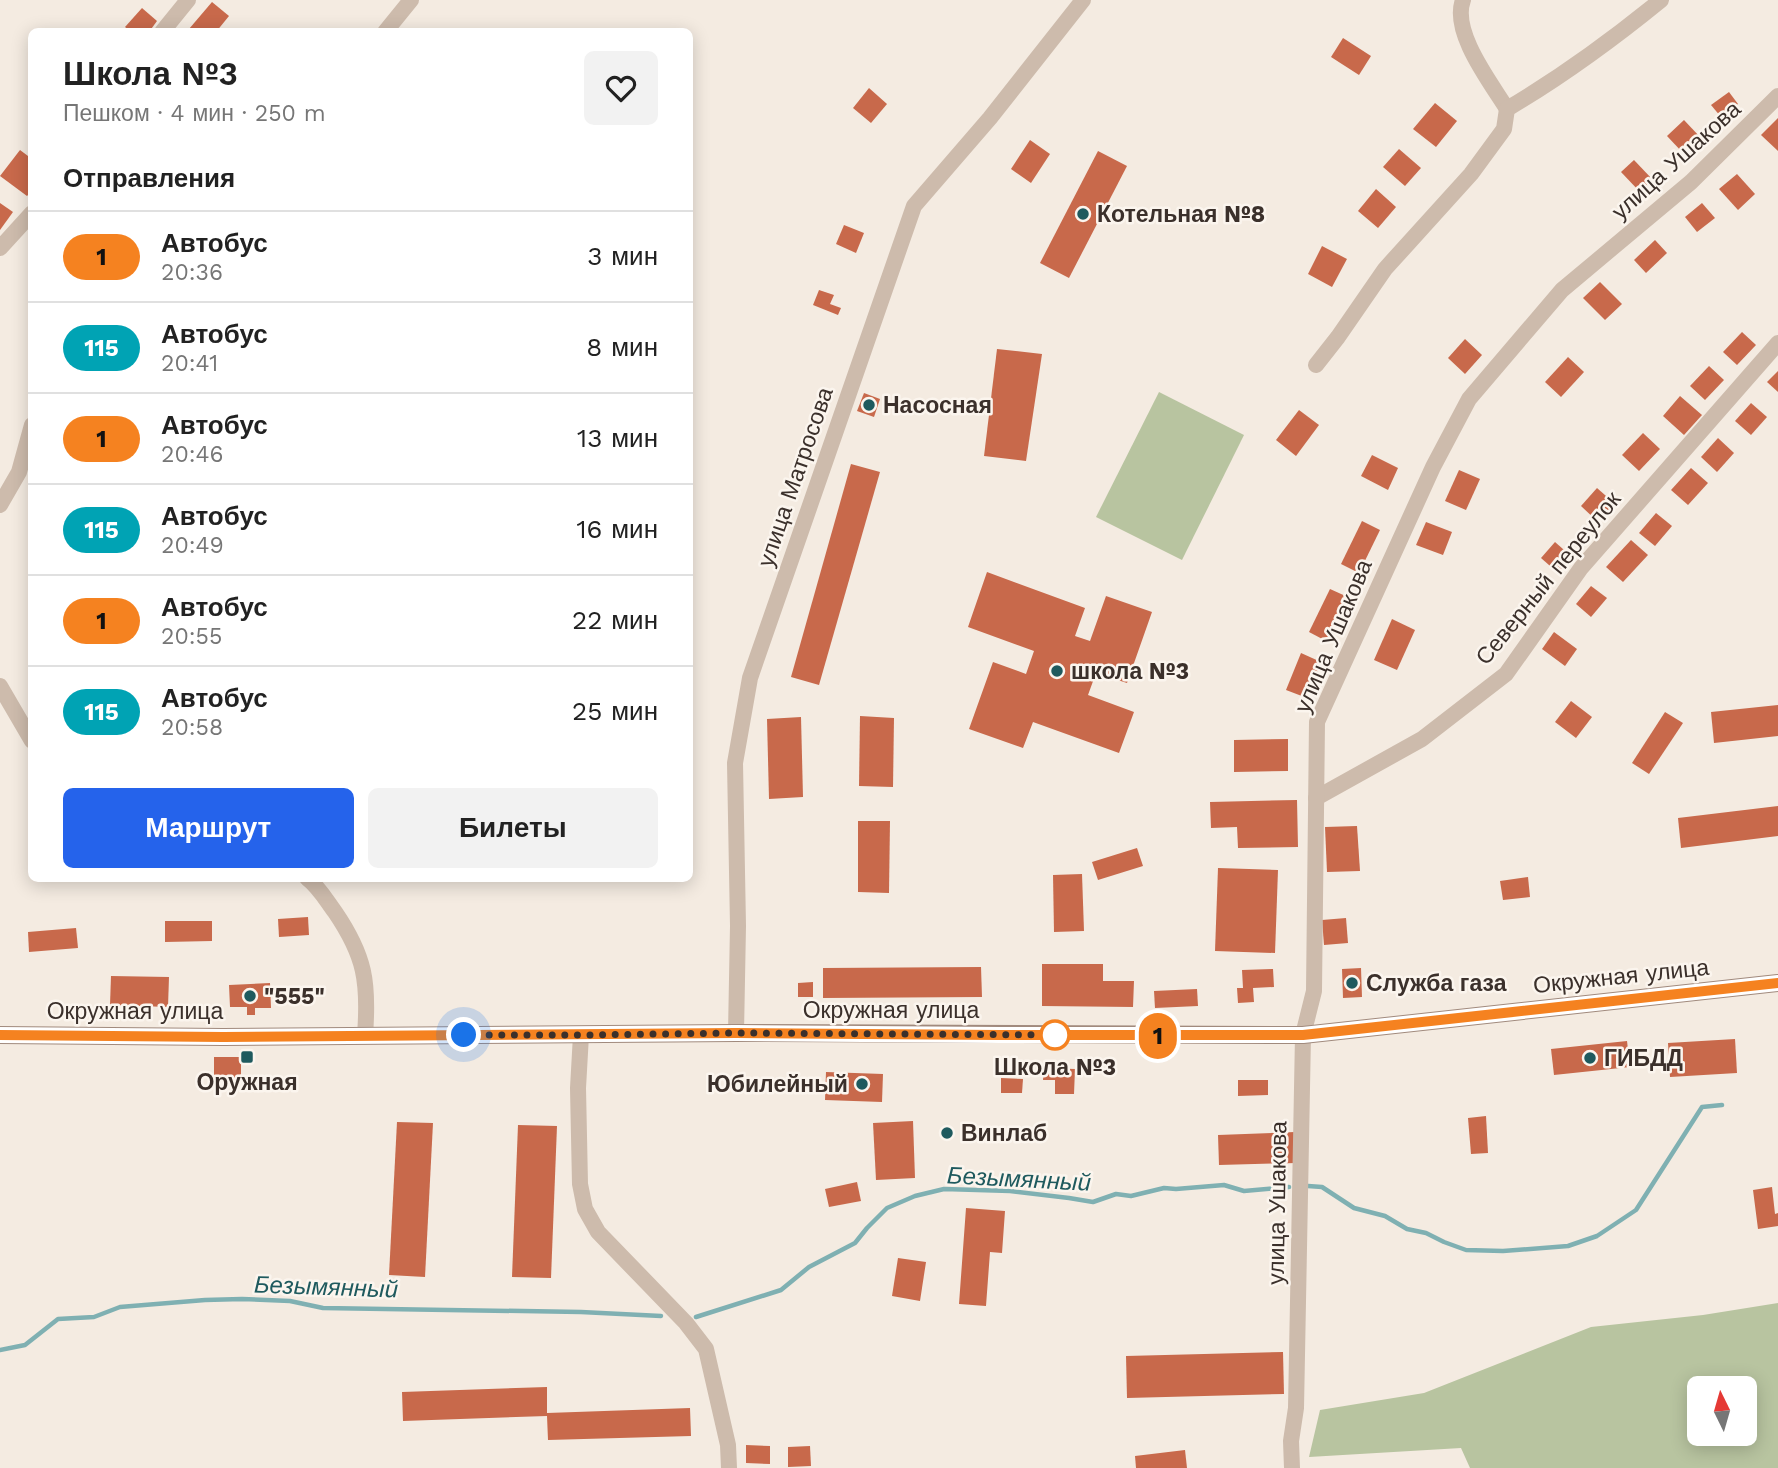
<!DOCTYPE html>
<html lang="ru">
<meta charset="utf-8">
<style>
:root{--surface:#fff;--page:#f2f2f2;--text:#222;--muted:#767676;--line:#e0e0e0;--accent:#2563eb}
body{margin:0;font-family:"Work Sans",sans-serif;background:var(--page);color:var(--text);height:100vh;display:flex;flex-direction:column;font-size:26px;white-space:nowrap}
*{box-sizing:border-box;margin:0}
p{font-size:23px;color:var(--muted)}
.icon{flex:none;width:38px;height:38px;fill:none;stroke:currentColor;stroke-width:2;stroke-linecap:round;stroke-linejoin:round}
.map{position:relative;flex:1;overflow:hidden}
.side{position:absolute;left:28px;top:28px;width:665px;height:854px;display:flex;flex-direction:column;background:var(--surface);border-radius:10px;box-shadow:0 4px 18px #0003}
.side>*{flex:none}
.badge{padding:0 14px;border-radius:23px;font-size:24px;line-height:46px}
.needle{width:46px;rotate:355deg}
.tools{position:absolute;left:1687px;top:1376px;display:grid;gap:14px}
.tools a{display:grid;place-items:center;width:70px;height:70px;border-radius:10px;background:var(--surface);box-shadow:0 4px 18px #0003;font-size:35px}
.you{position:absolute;width:35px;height:35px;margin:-18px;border:5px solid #fff;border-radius:50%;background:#1a73e8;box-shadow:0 0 0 10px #1a73e833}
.map>.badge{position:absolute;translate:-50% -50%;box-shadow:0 0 0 4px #fff}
h2{padding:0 35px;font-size:26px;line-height:63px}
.round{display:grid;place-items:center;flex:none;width:74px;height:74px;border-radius:10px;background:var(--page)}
.overview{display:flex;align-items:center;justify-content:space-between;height:119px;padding:0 35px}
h1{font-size:33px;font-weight:600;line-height:52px}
.action{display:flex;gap:14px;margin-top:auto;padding:14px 35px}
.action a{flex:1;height:80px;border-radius:10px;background:var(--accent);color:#fff;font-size:28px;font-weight:600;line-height:80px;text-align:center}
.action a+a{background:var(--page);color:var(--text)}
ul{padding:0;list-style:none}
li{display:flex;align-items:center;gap:21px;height:91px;padding:0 35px;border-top:2px solid var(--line)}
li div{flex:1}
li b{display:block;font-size:26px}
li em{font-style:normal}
li .badge{min-width:77px;font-weight:700;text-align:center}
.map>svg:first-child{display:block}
.green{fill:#b8c4a0;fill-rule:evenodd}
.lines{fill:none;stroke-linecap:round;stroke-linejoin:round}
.stream{stroke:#7fb0b2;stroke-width:4.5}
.building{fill:#c8694b}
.street{stroke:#cdbbac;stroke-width:16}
.secondary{stroke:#a18a7d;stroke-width:18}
.line-casing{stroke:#fff;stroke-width:16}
.line{stroke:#f58220;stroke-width:10}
.walk{stroke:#3b302b;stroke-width:7;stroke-dasharray:0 12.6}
.poi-dot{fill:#1f5a5e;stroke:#fbf5ee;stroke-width:2.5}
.stop-dot{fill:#fff;stroke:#f58220;stroke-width:3.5}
.labels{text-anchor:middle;stroke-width:5;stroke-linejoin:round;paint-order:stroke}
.street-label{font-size:23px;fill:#3b302b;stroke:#fbf5ee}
.poi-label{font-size:23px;font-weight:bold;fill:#3b302b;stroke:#fbf5ee;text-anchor:start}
.stop-label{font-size:23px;font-weight:bold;fill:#3b302b;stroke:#fbf5ee}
.water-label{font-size:24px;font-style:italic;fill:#1f5a5e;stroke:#fbf5ee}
</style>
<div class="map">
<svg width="1778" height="1468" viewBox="0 0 1778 1468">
<rect width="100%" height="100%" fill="#f4ebe1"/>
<g class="green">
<path d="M1159,392L1244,435L1182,560L1096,517Z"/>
<path d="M1778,1303V1468H1470L1461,1448L1309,1457L1320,1410L1424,1393L1591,1327L1703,1315ZM1699,1388H1745V1433H1699Z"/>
</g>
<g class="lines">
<g class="stream">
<path d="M1308,1186L1322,1187L1354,1208L1385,1216L1407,1229L1426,1233L1444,1242L1466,1250L1503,1251L1568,1246L1597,1236L1636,1210L1702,1107L1722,1105"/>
<path d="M696,1317L781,1290L809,1267L855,1243L867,1228L887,1208L915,1196L944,1189L1010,1191L1069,1198L1093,1202L1116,1194L1131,1196L1164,1188L1176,1189L1224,1185L1244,1191L1289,1187"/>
<path d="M0,1350L25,1345L58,1319L94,1317L120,1307L205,1300L242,1299L290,1301L323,1308L581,1312L661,1316"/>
</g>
</g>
<g class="building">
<path d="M212,2L229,16L216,32H191L189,29Z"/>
<path d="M142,8L157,21L149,32H131L125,27Z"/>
<path d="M1343,38L1371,56L1359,75L1331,57Z"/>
<path d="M869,88L887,104L871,123L853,108Z"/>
<path d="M1729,92L1738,104L1721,117L1711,105Z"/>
<path d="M1435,103L1457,121L1436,147L1413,129Z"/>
<path d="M1778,118V151L1761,135Z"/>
<path d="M1684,120L1700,137L1683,153L1667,136Z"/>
<path d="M1030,140L1050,154L1031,183L1011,169Z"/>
<path d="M1399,149L1421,168L1405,186L1383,167Z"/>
<path d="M20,150L32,159V191L27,196L0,176Z"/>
<path d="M1098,151L1127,166L1069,278L1040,263Z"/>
<path d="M1634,160L1653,180L1640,192L1621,172Z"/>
<path d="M1737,174L1755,194L1738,210L1719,189Z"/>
<path d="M1376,189L1396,207L1378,228L1358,211Z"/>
<path d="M0,203L13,212L0,230Z"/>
<path d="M1702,203L1715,218L1697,232L1685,217Z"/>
<path d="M844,225L864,233L856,253L836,244Z"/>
<path d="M1655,240L1667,253L1646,273L1634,260Z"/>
<path d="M1322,246L1347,259L1332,287L1308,274Z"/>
<path d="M1600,282L1622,304L1605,320L1583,298Z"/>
<path d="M819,290L834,295L830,304L841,308L838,315L813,305Z"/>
<path d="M1742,332L1756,345L1737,365L1723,352Z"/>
<path d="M1465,339L1482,355L1465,374L1448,358Z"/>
<path d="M997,349L1042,354L1026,461L984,456Z"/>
<path d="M1568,357L1584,372L1561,397L1545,382Z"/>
<path d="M1709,366L1724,380L1705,400L1690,386Z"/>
<path d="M1778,371V392L1767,382Z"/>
<path d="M864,393L880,399L874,417L857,411Z"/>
<path d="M1680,396L1702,415L1684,435L1663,416Z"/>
<path d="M1751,403L1767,417L1751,435L1735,421Z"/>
<path d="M1299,410L1319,425L1296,456L1276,440Z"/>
<path d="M1643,433L1660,449L1639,471L1622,455Z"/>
<path d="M1718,438L1734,453L1717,472L1701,457Z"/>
<path d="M1372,455L1398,468L1388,490L1361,476Z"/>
<path d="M851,464L880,472L819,685L791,677Z"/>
<path d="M1691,468L1708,483L1688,505L1671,490Z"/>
<path d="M1459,470L1480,479L1466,510L1445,501Z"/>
<path d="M1597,488L1614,503L1598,522L1581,506Z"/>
<path d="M1656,513L1672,526L1655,546L1639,533Z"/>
<path d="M1362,521L1380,530L1359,573L1341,564Z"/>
<path d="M1426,522L1452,532L1443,555L1416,545Z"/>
<path d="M1631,540L1648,555L1623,582L1606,567Z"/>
<path d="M1555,542L1572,557L1558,573L1541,558Z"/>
<path d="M987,572L1085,608L1075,636L1090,641L1106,596L1152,612L1127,683L1096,673L1088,695L1134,712L1119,753L1033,722L1023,748L969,729L993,662L1026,674L1034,651L968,627Z"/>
<path d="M1591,586L1607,598L1591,617L1576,604Z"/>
<path d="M1330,589L1350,598L1328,642L1309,632Z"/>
<path d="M1392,619L1415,630L1397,670L1374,660Z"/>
<path d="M1554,632L1577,649L1565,666L1542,649Z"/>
<path d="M1301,653L1321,662L1307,698L1286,690Z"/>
<path d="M1571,701L1592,717L1576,738L1555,722Z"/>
<path d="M1778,705V736L1714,743L1711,712Z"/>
<path d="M1665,712L1683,723L1649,774L1632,763Z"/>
<path d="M860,716L894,718L893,787L859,786Z"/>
<path d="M801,717L803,797L769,799L767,719Z"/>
<path d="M1288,739V771L1234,772V740Z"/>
<path d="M1297,800L1298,847L1238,848L1237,827L1211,828L1210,802Z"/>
<path d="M1778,806V836L1681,848L1678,818Z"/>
<path d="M858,821H890L889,893L858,892Z"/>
<path d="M1357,826L1360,871L1327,872L1325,827Z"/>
<path d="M1137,848L1143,866L1098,880L1092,862Z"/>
<path d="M1218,868L1278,870L1275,953L1215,951Z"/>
<path d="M1082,874L1084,931L1054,932L1053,875Z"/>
<path d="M1528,877L1530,897L1503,900L1500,881Z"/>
<path d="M308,917L309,935L279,937L278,919Z"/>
<path d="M1346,918L1348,943L1324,945L1322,920Z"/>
<path d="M165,921H212V941L165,942Z"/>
<path d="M76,928L78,948L29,952L28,932Z"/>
<path d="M1042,964H1103V981H1134L1133,1007L1042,1006Z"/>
<path d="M981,967L982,997L823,998V968Z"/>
<path d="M1361,968L1362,997L1343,998L1342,969Z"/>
<path d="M1273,969L1274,987L1253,988L1254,1002L1238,1003L1237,988H1243L1242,970Z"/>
<path d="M111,976L169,977L168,1007L110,1005Z"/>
<path d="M813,982V997H798V983Z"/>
<path d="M270,983L271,1008H255V1015H247V1007H230L229,985Z"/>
<path d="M1197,989L1198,1006L1155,1008L1154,991Z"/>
<path d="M1735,1039L1737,1073L1670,1077L1668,1043Z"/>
<path d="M1627,1041L1630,1067L1554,1075L1551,1049Z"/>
<rect x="214" y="1057" width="27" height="21"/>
<path d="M1044,1068L1075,1069L1074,1094H1055V1080H1043Z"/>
<path d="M826,1072L883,1074L882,1102L825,1100Z"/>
<path d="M1001,1078L1023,1079L1022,1093H1001Z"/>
<path d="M1238,1080H1268V1095L1238,1096Z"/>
<path d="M1486,1116L1488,1153L1471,1154L1468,1118Z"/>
<path d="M913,1121L915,1178L876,1180L873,1123Z"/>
<path d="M397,1122L433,1123L425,1277L389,1275Z"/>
<path d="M518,1125L557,1126L551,1278L512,1277Z"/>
<path d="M1295,1132L1296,1163L1219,1165L1218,1135Z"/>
<path d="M857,1182L861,1201L829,1207L825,1189Z"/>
<path d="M1772,1187L1775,1214L1778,1213V1226L1758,1229L1753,1190Z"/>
<path d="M966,1208L1005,1211L1002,1253L990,1252L986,1306L959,1304Z"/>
<path d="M898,1258L926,1262L920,1301L892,1296Z"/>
<path d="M1283,1352L1284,1394L1127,1398L1126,1356Z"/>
<path d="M547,1387V1413L690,1408L691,1436L548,1440L547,1416L403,1421L402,1392Z"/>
<path d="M746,1445L770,1446V1464L746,1463Z"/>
<path d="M810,1446L811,1466L788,1467V1447Z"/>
<path d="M1185,1450L1187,1468H1136L1135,1456Z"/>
</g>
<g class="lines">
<g class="street">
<path d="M1463,0C1451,32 1491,83 1507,109"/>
<path d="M162,32L188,0"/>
<path d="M385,32L411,0"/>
<path d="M0,248L32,213"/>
<path d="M1316,365L1338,337L1385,269L1471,174L1504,129L1507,109C1561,77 1612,40 1661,0"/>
<path d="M0,505L19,472L32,425"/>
<path d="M0,686L32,741"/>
<path d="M1316,798L1422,739L1506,674L1581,568L1778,343"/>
<path d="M307,878C319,887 326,900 335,912C365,956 369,982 365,1035"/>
<path d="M736,1033L738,926L735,763L750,678L914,206L990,118L1083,0"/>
<path d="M581,1035L578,1088L580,1184L585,1209L598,1232L686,1323L706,1349L728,1445L729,1468"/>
<path d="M1292,1468L1291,1441L1296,1408L1303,1035L1314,991L1317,722L1433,467L1469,399L1562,290L1691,182L1778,96"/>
</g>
<path class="secondary" d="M0,1035L223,1037L736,1033L1303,1035L1778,983"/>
</g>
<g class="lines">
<g class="line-casing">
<path id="line" d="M0,1035L223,1037L736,1033L999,1035H1303L1778,983"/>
</g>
<use href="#line" class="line"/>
<path class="walk" d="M464,1035H581L736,1033L1055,1035"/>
</g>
<g class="poi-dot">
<circle cx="1083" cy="214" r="7"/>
<circle cx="869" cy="405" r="7"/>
<circle cx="1057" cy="671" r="7"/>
<circle cx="1352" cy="983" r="7"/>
<circle cx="250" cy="996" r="7"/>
<rect x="240" y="1050" width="14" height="14" rx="3.5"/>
<circle cx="1590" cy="1058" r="7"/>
<circle cx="862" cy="1084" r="7"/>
<circle cx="947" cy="1133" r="7"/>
</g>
<circle class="stop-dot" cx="1055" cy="1035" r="14"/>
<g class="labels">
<g class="street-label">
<text transform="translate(1676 160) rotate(-42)" y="8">улица Ушакова</text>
<text transform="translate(795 477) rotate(-71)" y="8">улица Матросова</text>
<text transform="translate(1548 578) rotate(-51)" y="8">Северный переулок</text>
<text transform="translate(1333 636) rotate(-67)" y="8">улица Ушакова</text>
<text transform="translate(1621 976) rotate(-6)" y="8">Окружная улица</text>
<text x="891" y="1018">Окружная улица</text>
<text x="135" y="1019">Окружная улица</text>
<text transform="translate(1277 1203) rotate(-89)" y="8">улица Ушакова</text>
</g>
<g class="poi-label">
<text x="1097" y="222">Котельная №8</text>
<text x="883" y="413">Насосная</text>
<text x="1071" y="679">школа №3</text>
<text x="1366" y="991">Служба газа</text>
<text x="264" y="1004">"555"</text>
<text x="1604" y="1066">ГИБДД</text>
<text x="247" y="1090" text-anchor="middle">Оружная</text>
<text x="848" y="1092" text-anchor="end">Юбилейный</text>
<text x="961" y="1141">Винлаб</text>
</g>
<g class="stop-label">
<text x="1055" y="1075">Школа №3</text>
</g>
<g class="water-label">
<text transform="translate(1019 1179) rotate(3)" y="8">Безымянный</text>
<text transform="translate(326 1287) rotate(2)" y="8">Безымянный</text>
</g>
</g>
</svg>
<div class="tools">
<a><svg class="needle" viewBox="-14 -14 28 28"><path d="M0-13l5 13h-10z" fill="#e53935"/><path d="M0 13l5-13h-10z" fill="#767676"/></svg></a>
</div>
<div class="you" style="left:464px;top:1035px"></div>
<b class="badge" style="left:1158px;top:1036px;background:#f58220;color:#111">1</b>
<section class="side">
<div class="overview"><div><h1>Школа №3</h1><p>Пешком · 4 мин · 250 m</p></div><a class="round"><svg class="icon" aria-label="heart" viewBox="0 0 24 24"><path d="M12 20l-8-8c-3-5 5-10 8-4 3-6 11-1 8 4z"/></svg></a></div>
<h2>Отправления</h2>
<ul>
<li><span class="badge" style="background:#f58220;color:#111">1</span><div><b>Автобус</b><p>20:36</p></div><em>3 мин</em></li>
<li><span class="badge" style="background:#00a3b4;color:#fff">115</span><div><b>Автобус</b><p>20:41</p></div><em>8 мин</em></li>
<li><span class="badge" style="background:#f58220;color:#111">1</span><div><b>Автобус</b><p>20:46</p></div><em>13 мин</em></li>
<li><span class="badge" style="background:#00a3b4;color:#fff">115</span><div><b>Автобус</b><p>20:49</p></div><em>16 мин</em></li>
<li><span class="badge" style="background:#f58220;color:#111">1</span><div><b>Автобус</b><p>20:55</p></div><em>22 мин</em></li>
<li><span class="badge" style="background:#00a3b4;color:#fff">115</span><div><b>Автобус</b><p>20:58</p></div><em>25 мин</em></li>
</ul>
<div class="action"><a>Маршрут</a><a>Билеты</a></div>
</section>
</div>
